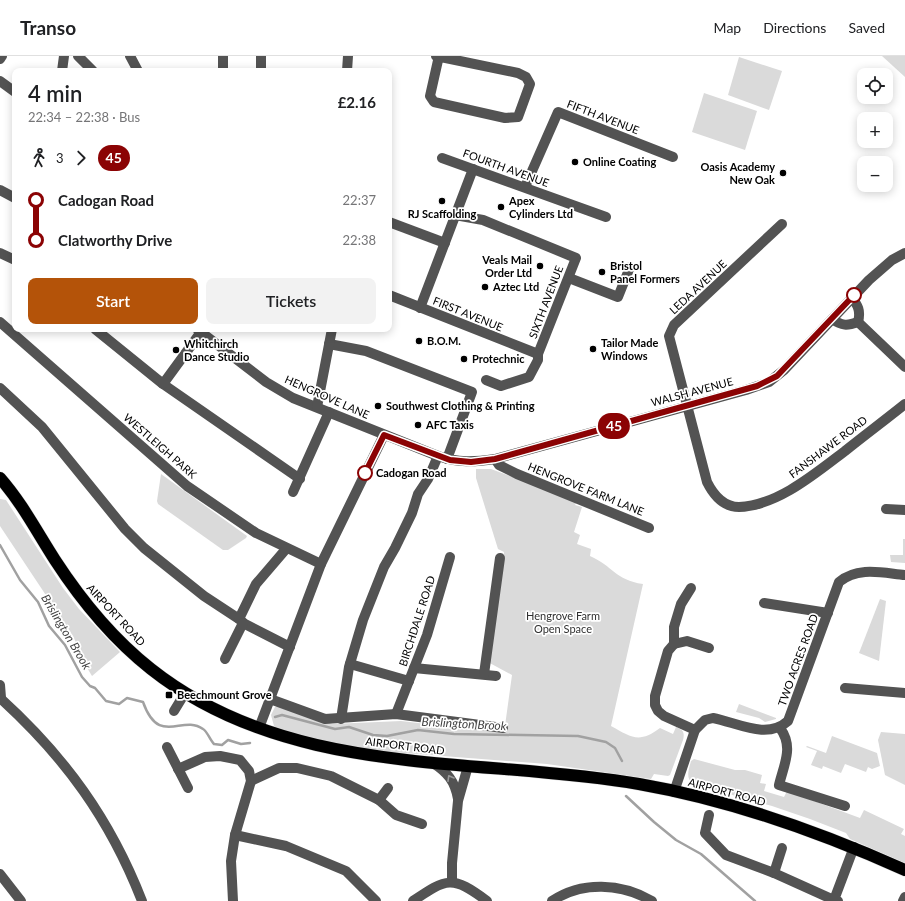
<!DOCTYPE html>
<meta charset="utf-8">
<style>
:root{--surface:#fff;--page:#f2f2f2;--text:#202124;--muted:#757577;--line:#e0e0e0;--accent:#b45309}
body{margin:0;font-family:Lato,sans-serif;background:var(--page);color:var(--text);height:100vh;display:flex;flex-direction:column;font-size:15px;white-space:nowrap}
*{box-sizing:border-box;margin:0}
p{font-size:13px;color:var(--muted)}
.icon{flex:none;width:22px;height:22px;fill:none;stroke:currentColor;stroke-width:2;stroke-linecap:round;stroke-linejoin:round}
.map{position:relative;flex:1;overflow:hidden}
.panel{position:absolute;left:12px;top:12px;width:380px;height:264px;display:flex;flex-direction:column;background:var(--surface);border-radius:8px;box-shadow:0 2px 10px #0003}
.panel>*{flex:none}
.badge{padding:0 8px;border-radius:13px;font-size:14px;line-height:26px}
.fabs{position:absolute;left:857px;top:12px;display:grid;gap:8px}
.fabs a{display:grid;place-items:center;width:36px;height:36px;border-radius:8px;background:var(--surface);box-shadow:0 2px 10px #0003;font-size:20px}
.map>.badge{position:absolute;translate:-50% -50%;box-shadow:0 0 0 2px #fff}
.legs{display:flex;align-items:center;gap:6px;height:44px;padding:0 16px;font-size:13px}
.legs p{margin-inline-start:auto}
.overview{display:flex;align-items:center;justify-content:space-between;height:68px;padding:0 16px}
h1{font-size:22px;font-weight:600;line-height:30px}
.button{display:flex;gap:8px;margin-top:auto;padding:8px 16px}
.button a{flex:1;height:46px;border-radius:8px;background:var(--accent);color:#fff;font-size:16px;font-weight:600;line-height:46px;text-align:center}
.button a+a{background:var(--page);color:var(--text)}
ul{padding:0 16px;list-style:none}
li{display:flex;align-items:center;gap:14px;height:40px;font-size:15px}
li i{display:grid;place-items:center;width:6px;height:100%;margin:0 5px;background:currentColor}
li i::after{content:'';width:10px;height:10px;margin:-5px;border:3px solid;border-radius:50%;background:var(--surface)}
li p{margin-inline-start:auto}
li:first-child i{background:linear-gradient(#0000 50%,currentColor 0)}
li:last-child i{background:linear-gradient(currentColor 50%,#0000 0)}
header{display:flex;align-items:center;gap:24px;box-sizing:border-box;height:56px;padding:0 20px;background:var(--surface);border-bottom:1px solid var(--line)}
header strong{font-size:19px}
nav{display:flex;gap:22px;margin-inline-start:auto;font-size:14px}
.map>svg:first-child{display:block}
.green{fill:#dadada}
.lines{fill:none;stroke-linecap:round;stroke-linejoin:round}
.stream{stroke:#a1a1a1;stroke-width:2.5}
.highway-casing{stroke:#dbdbdb;stroke-width:13}
.minor{stroke:#535353;stroke-width:10}
.highway{stroke:#000;stroke-width:12}
.oneway{stroke:#989898}
.line-1-casing{stroke:#fff;stroke-width:9}
.line-1{stroke:#8b0304;stroke-width:6}
.poi-dot{fill:#000;stroke:#fff;stroke-width:1.5}
.stop-1-dot{fill:#fff;stroke:#8b0304;stroke-width:2}
.labels{text-anchor:middle;stroke-width:3.5;stroke-linejoin:round;paint-order:stroke}
.street-label{font-size:11px;fill:#000;stroke:#fff}
.poi-label{font-size:11px;font-weight:bold;fill:#000;stroke:#fff;text-anchor:start}
.stop-label{font-size:11px;font-weight:bold;fill:#000;stroke:#fff;text-anchor:start}
.park-label{font-size:11px;fill:#313131;stroke:#fff}
.water-label{font-size:12px;font-style:italic;fill:#424242;stroke:#fff}
</style>
<header>
<strong>Transo</strong>
<nav><a>Map</a><a>Directions</a><a>Saved</a></nav>
</header>
<div class="map">
<svg width="905" height="845" viewBox="0 0 905 845">
<rect width="100%" height="100%" fill="#fff"/>
<g class="green">
<path d="M882,0H905V21Z"/>
<path d="M739,1L782,15L769,54L728,39Z"/>
<path d="M704,37L757,55L745,94L692,76Z"/>
<path d="M476,413H491L577,445L575,449L582,451L574,476L580,479L577,488L591,493L590,500C613,510 615,524 643,528L611,670C631,681 639,688 660,672L673,678L676,671C683,674 685,676 683,684L670,719L668,720L654,718L651,723L547,708L379,695L337,688L278,673L274,670L271,659L275,651L278,650L332,668L401,665L504,677L512,619L486,605L504,496L498,493L476,422Z"/>
<path d="M161,418L247,480L246,482L228,494H223L158,448L157,445Z"/>
<path d="M0,443L6,444L63,532L79,553L120,596L92,620L86,610L73,580L0,470Z"/>
<path d="M903,483H905V507L891,506L890,499H903Z"/>
<path d="M880,543L886,545L879,605L859,597Z"/>
<path d="M739,648L776,662V663L765,666L759,662L736,656Z"/>
<path d="M881,676L905,678V729L885,719L878,684Z"/>
<path d="M832,680L877,697L880,710L872,713L868,711L866,716L845,708L841,717L823,710L822,713L811,709L817,695L806,691L807,690L826,697Z"/>
<path d="M694,703L735,714H745L762,719L760,727L766,728L764,735L784,741L787,735L860,762L864,754L904,773L901,778L905,780V807L850,783L846,777L810,763L772,750L693,728C685,722 689,713 691,705Z"/>
</g>
<g class="lines">
<g class="stream">
<path d="M0,489L20,524L38,546L49,570L65,589L82,621L90,630L95,632L106,645L119,648L127,642L143,646C159,691 182,658 203,673C207,675 210,684 214,688L222,689L228,684L241,688L250,687"/>
<path d="M275,661L282,659L335,673L349,671L373,679L387,680L418,674L454,678L578,680L606,686L615,692L622,705"/>
<path d="M626,740L654,766L676,784L701,798L755,845"/>
</g>
<g class="highway-casing">
<path id="highway" d="M0,422C22,447 37,476 55,504C81,544 113,583 151,613C290,723 474,700 639,728C731,744 820,776 905,814"/>
</g>
<g class="minor">
<path d="M78,0L93,15"/>
<path d="M130,0L138,15"/>
<path d="M261,0V15"/>
<path d="M436,0L518,17L526,21L530,28L518,61L505,62L434,46L430,40L439,0"/>
<path d="M0,3L2,0"/>
<path d="M62,15L64,0"/>
<path d="M223,15V0"/>
<path d="M347,15L348,0"/>
<path d="M0,25L15,36"/>
<path d="M442,102L606,161"/>
<path d="M525,131L558,56L673,101"/>
<path d="M0,134L15,142"/>
<path d="M455,159L483,164L576,202L538,298V304L529,321L501,330L486,324"/>
<path d="M389,166L445,187"/>
<path d="M782,168L674,269L669,280L707,426C713,438 723,451 739,451C777,450 816,417 845,395C865,379 885,364 905,348"/>
<path d="M0,197L15,204"/>
<path d="M569,222L618,241L630,211"/>
<path d="M389,239L538,298"/>
<path d="M851,241C858,249 861,255 858,266"/>
<path d="M420,252L473,113"/>
<path d="M832,263C842,270 847,270 858,266"/>
<path d="M0,266L187,430L256,477L321,508"/>
<path d="M858,266L905,311"/>
<path d="M95,273L163,328L300,423"/>
<path d="M197,273L266,326L293,342L438,400C458,407 475,406 495,403L746,334L769,326L784,314L869,224L892,204L905,197"/>
<path d="M329,288L366,295L472,336L447,403"/>
<path d="M163,328L201,276"/>
<path d="M0,332L42,371L125,473L144,492L204,540L239,563"/>
<path d="M317,351L332,273"/>
<path d="M495,403L499,409L517,418L649,472"/>
<path d="M293,436L329,356"/>
<path d="M886,453L905,454"/>
<path d="M286,493L256,528L239,563L245,568L290,591"/>
<path d="M691,532L681,548L674,571V588L668,595L655,640V649L658,655L664,660L695,674"/>
<path d="M764,547L828,557"/>
<path d="M674,588L687,585L709,592"/>
<path d="M225,603L243,567"/>
<path d="M350,608L409,625"/>
<path d="M414,612L496,620"/>
<path d="M484,618L500,502"/>
<path d="M0,629L1,642"/>
<path d="M845,632L905,637"/>
<path d="M0,642C65,701 110,763 142,845"/>
<path d="M270,643L325,663L396,658L503,672"/>
<path d="M174,655L185,637"/>
<path d="M396,658L427,579L450,501"/>
<path d="M341,663L349,611L363,564L384,511L395,492L412,457L418,438L428,423L438,400"/>
<path d="M259,672L321,508L384,379"/>
<path d="M780,672C794,691 784,708 779,729L845,750"/>
<path d="M167,691L188,732"/>
<path d="M433,707C447,716 455,725 458,743"/>
<path d="M178,713L205,701L220,700L240,704L249,715L251,725L235,779L231,805L233,845"/>
<path d="M251,725L279,712H297L331,720L379,744L396,759L422,768"/>
<path d="M674,736L695,674L705,664L713,662C738,667 767,684 788,665L839,526C858,510 883,517 905,519"/>
<path d="M379,744L388,732"/>
<path d="M709,759L705,777L726,799L774,817L834,844"/>
<path d="M235,779L286,790L346,815L376,845"/>
<path d="M774,817L782,792"/>
<path d="M0,818L21,845"/>
<path d="M452,826V807L458,745L468,710"/>
<path d="M413,845C447,822 452,819 487,845"/>
<path d="M552,845C582,825 621,827 652,845"/>
<path d="M838,845L834,844L854,791"/>
<path d="M903,845L905,841"/>
</g>
<use href="#highway" class="highway"/>
</g>
<defs><path id="oneway-chevron" d="M-2-3.5L2.5 0L-2 3.5" fill="none" stroke-width="1.6" stroke-linecap="round" stroke-linejoin="round"/></defs>
<use class="oneway" href="#oneway-chevron" transform="translate(450 722) rotate(-120)"/>
<g class="lines">
<g class="line-1-casing">
<path id="line-1" d="M365,417L384,379L450,404L471,406L495,403L757,330L777,320L854,239"/>
</g>
<use href="#line-1" class="line-1"/>
</g>
<g class="poi-dot">
<circle cx="575" cy="106" r="4"/>
<circle cx="783" cy="117" r="4"/>
<circle cx="442" cy="145" r="4"/>
<circle cx="501" cy="151" r="4"/>
<circle cx="540" cy="210" r="4"/>
<circle cx="602" cy="216" r="4"/>
<circle cx="485" cy="231" r="4"/>
<circle cx="419" cy="285" r="4"/>
<circle cx="593" cy="293" r="4"/>
<circle cx="176" cy="294" r="4"/>
<circle cx="464" cy="303" r="4"/>
<circle cx="378" cy="350" r="4"/>
<circle cx="418" cy="369" r="4"/>
<rect x="165" y="635" width="8" height="8" rx="2"/>
</g>
<g class="stop-1-dot">
<circle cx="854" cy="239" r="7"/>
<circle cx="365" cy="417" r="7"/>
</g>
<g class="labels">
<g class="street-label">
<text transform="translate(603 61) rotate(21)" y="4">FIFTH AVENUE</text>
<text transform="translate(506 112) rotate(20)" y="4">FOURTH AVENUE</text>
<text transform="translate(698 231) rotate(-43)" y="4">LEDA AVENUE</text>
<text transform="translate(546 246) rotate(-69)" y="4">SIXTH AVENUE</text>
<text transform="translate(468 258) rotate(22)" y="4">FIRST AVENUE</text>
<text transform="translate(692 336) rotate(-15)" y="4">WALSH AVENUE</text>
<text transform="translate(327 341) rotate(24)" y="4">HENGROVE LANE</text>
<text transform="translate(160 390) rotate(41)" y="4">WESTLEIGH PARK</text>
<text transform="translate(828 391) rotate(-37)" y="4">FANSHAWE ROAD</text>
<text transform="translate(586 433) rotate(22)" y="4">HENGROVE FARM LANE</text>
<text transform="translate(116 559) rotate(47)" y="4">AIRPORT ROAD</text>
<text transform="translate(417 565) rotate(-72)" y="4">BIRCHDALE ROAD</text>
<text transform="translate(798 604) rotate(-70)" y="4">TWO ACRES ROAD</text>
<text transform="translate(405 690) rotate(7)" y="4">AIRPORT ROAD</text>
<text transform="translate(727 736) rotate(15)" y="4">AIRPORT ROAD</text>
</g>
<g class="poi-label">
<text x="583" y="110">Online Coating</text>
<text x="775" y="115" text-anchor="end">Oasis Academy<tspan x="775" dy="13">New Oak</tspan></text>
<text x="509" y="149">Apex<tspan x="509" dy="13">Cylinders Ltd</tspan></text>
<text x="442" y="162" text-anchor="middle">RJ Scaffolding</text>
<text x="532" y="208" text-anchor="end">Veals Mail<tspan x="532" dy="13">Order Ltd</tspan></text>
<text x="610" y="214">Bristol<tspan x="610" dy="13">Panel Formers</tspan></text>
<text x="493" y="235">Aztec Ltd</text>
<text x="427" y="289">B.O.M.</text>
<text x="601" y="291">Tailor Made<tspan x="601" dy="13">Windows</tspan></text>
<text x="184" y="292">Whitchirch<tspan x="184" dy="13">Dance Studio</tspan></text>
<text x="472" y="307">Protechnic</text>
<text x="386" y="354">Southwest Clothing &amp; Printing</text>
<text x="426" y="373">AFC Taxis</text>
<text x="177" y="643">Beechmount Grove</text>
</g>
<g class="stop-label">
<text x="376" y="421">Cadogan Road</text>
</g>
<g class="park-label">
<text x="563" y="564">Hengrove Farm<tspan x="563" dy="13">Open Space</tspan></text>
</g>
<g class="water-label">
<text transform="translate(66 576) rotate(59)" y="4">Brislington Brook</text>
<text transform="translate(464 668) rotate(3)" y="4">Brislington Brook</text>
</g>
</g>
</svg>
<div class="fabs">
<a><svg class="icon" aria-label="locate" viewBox="0 0 24 24"><circle cx="12" cy="12" r="6"/><path d="M12 2v4M12 18v4M2 12h4M18 12h4"/></svg></a>
<a>+</a>
<a>−</a>
</div>
<b class="badge" style="left:614px;top:370px;background:#8b0304;color:#fff">45</b>
<section class="panel">
<div class="overview"><div><h1>4 min</h1><p>22:34 – 22:38 · Bus</p></div><b>£2.16</b></div>
<div class="legs"><svg class="icon" aria-label="walk" viewBox="0 0 24 24"><circle cx="13" cy="4" r="2"/><path d="M13 8l-2 6 4 7M11 14l-3 7M7 12l3-4h3l4 4"/></svg>3<svg class="icon" aria-label="forward" viewBox="0 0 24 24"><path d="M9 5l7 7-7 7"/></svg><b class="badge" style="background:#8b0304;color:#fff">45</b></div>
<ul>
<li><i style="color:#8b0304"></i><b>Cadogan Road</b><p>22:37</p></li>
<li><i style="color:#8b0304"></i><b>Clatworthy Drive</b><p>22:38</p></li>
</ul>
<div class="button"><a>Start</a><a>Tickets</a></div>
</section>
</div>
